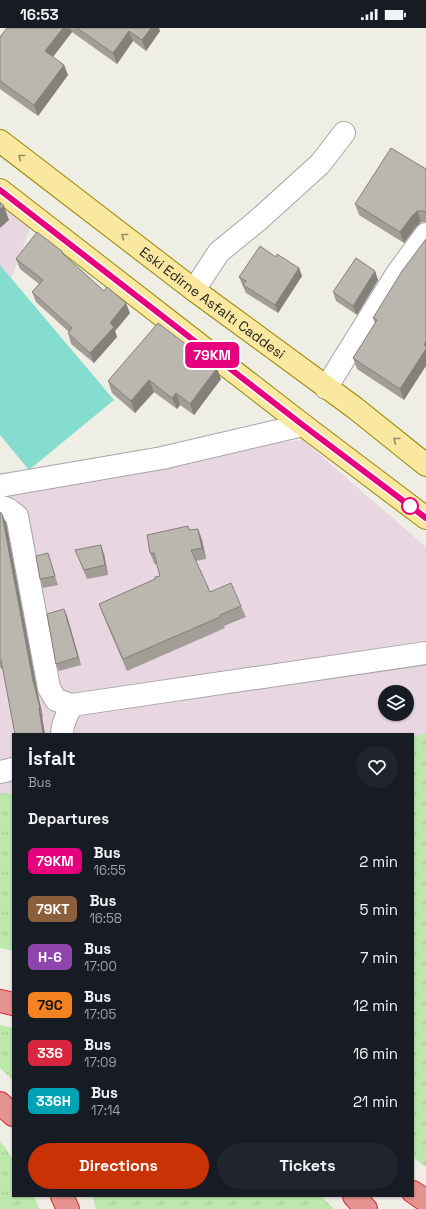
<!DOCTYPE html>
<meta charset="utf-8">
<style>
:root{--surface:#171b24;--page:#20242c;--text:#f1f3f6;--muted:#9ea1a6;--accent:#c93204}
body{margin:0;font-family:"Space Grotesk",sans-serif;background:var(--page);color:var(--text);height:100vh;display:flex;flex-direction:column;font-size:15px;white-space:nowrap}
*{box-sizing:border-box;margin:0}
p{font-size:13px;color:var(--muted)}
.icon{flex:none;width:22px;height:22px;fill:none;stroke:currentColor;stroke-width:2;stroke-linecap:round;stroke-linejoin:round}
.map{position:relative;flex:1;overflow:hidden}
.panel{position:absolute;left:12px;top:705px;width:402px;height:464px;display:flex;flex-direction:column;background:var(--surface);border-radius:0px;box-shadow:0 1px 3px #0004}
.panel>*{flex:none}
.badge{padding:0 8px;border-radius:6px;font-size:14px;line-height:26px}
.tools{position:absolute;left:378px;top:657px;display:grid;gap:8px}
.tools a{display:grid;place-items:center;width:36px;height:36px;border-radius:50%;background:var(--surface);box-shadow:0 1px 3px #0004;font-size:20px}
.map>.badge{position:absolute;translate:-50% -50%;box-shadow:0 0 0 2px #fff}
h2{padding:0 16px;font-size:15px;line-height:36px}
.round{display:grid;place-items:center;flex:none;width:42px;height:42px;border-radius:21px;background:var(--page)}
.headline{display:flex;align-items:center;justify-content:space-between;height:68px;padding:0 16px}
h1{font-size:19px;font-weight:600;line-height:30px}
.cta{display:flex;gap:8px;margin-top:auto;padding:8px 16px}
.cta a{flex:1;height:46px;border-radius:24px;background:var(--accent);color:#fff;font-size:16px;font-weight:600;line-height:46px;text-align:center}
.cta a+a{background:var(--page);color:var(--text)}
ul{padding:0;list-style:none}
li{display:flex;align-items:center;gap:12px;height:48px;padding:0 16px}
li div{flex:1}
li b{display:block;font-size:15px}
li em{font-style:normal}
li .badge{min-width:44px;font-weight:700;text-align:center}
.status{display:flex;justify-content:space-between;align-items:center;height:28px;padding:0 20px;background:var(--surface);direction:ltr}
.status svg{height:11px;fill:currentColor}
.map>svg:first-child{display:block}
.industrial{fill:#e8d7e1;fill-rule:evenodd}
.grass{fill:url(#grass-tufts)}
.pitch{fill:#85ddcf}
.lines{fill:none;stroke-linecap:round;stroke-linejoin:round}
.minor-casing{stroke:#a6a6a6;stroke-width:24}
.major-casing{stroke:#968803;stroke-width:24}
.highway-casing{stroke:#d7283b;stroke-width:24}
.minor{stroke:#fff;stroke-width:22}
.major{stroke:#fae8a0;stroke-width:22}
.highway{stroke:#e5938e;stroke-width:22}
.wall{fill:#a29d96}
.shaded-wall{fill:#84807a}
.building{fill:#bcb7ae;stroke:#84807a}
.oneway{stroke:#978e66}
.line-casing{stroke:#fff;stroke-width:9}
.line{stroke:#e6007e;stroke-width:6}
.stop-dot{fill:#fff;stroke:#e6007e;stroke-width:2}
.labels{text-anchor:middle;stroke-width:3.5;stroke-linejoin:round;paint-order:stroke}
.street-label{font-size:14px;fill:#1f1f1f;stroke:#fff}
</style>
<div class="status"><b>16:53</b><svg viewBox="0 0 49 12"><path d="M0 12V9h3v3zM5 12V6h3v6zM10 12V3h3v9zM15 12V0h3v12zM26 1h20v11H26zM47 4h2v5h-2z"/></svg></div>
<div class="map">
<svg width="426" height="1181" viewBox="0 0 426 1181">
<defs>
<pattern id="grass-tufts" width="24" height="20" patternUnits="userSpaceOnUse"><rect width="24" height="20" fill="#bce8ac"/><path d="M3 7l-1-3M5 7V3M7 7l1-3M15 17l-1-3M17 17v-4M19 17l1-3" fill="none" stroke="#a1c794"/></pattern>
</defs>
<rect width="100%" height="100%" fill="#efeee5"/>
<g class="industrial">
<path d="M0,178L31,198L0,281Z"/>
<path d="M303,412L426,519V705L413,709V706H13V766L0,765V445ZM385,664H407V686H385Z"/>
</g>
<g class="grass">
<path d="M426,705V1139L413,1129V709Z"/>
<path d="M0,765L13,766V923L0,920Z"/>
<path d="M0,997L13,1000V1052L0,1040Z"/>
<path d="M0,1114L5,1119L13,1132V1168H34L39,1181H0Z"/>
<path d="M92,1168H321L334,1181H96Z"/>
</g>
<path class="pitch" d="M0,237L114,372L29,442L0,407Z"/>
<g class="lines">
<g class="minor-casing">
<g id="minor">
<path d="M194,262L219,224L257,193L320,136L344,105"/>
<path d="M326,360L396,247L426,206"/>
<path d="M0,458L162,430L303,397"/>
<path d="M0,479C7,479 12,484 17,488L49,660L56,672L72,677L426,625"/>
<path d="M62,706C62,696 67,686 72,677"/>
<path d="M0,744L13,741"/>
</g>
</g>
<g class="major-casing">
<g id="major">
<path id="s1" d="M0,113L194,262L355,380L426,437"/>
<path d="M0,162L303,397L426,490"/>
</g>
</g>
<g class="highway-casing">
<g id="highway">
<path d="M0,973L13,976"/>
<path d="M0,1075L13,1087"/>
<path d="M413,1164L426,1173"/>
<path d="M62,1168L68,1181"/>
<path d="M354,1168L366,1181"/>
</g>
</g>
<use href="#minor" class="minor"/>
<use href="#major" class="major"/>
<use href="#highway" class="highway"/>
</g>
<g class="wall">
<path d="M7,0H159L160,3L146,23L133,13L117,36L72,4L53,29L64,37L68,47L38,88L0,61V9Z"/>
<path d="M426,141V194H421L416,199L404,215L359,187L355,176Z"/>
<path d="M426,211L404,372L357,341L353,330L375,295L373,290Z"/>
<path d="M63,224L64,227L104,263L130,285L115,303L117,309L94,335L71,316L68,305L69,304L36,274L32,264L39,256L20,241L16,231Z"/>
<path d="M276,229L299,240L302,248L278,285L246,265L239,249Z"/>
<path d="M375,243L378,252L357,287L336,273L333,264Z"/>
<path d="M221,351L194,387L180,377L177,381L154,364L135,385L112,365L108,353Z"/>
<path d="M0,484L2,486L6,495L37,662L43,689H42L45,706H15L3,641H1L0,638Z"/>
<path d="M198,501L202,512L206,531L196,533L210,564L241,578L246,589L224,598L225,600L127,643L103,587L99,576L155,551L160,548L157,536L155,537L150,525L190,502Z"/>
<path d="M75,522L104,526L108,547L87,551Z"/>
<path d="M51,535L58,557L43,560L40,551Z"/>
<path d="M64,581L67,588L81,637L59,643L56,636Z"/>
</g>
<g class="shaded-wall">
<path d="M63,0H70L72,4L49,34L45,23Z"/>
<path d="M151,0H159L160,3L146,23L142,12Z"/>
<path d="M129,3L133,13L117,36L113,25Z"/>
<path d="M64,37L68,47L38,88L34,77Z"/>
<path d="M4,178L9,192L0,200V181Z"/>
<path d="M417,183L421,194L416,199L404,215L400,204L412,188Z"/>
<path d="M299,240L302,248L278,285L275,277Z"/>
<path d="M375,243L378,252L357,287L353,278Z"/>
<path d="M126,275L130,285L115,303L117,309L94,335L90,325L110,295Z"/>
<path d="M426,313V338L404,372L400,361Z"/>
<path d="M217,340L221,351L194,387L190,376Z"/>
<path d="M149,352L154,364L135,385L131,373Z"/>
<path d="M176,365L180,377L177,381L172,370Z"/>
<path d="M2,486L6,495L37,662L43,689L40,680L33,653Z"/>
<path d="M198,501L202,512L206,531L202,520Z"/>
<path d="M101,517L104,526L108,547L105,537Z"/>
<path d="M64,581L67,588L81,637L78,629Z"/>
<path d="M39,680L42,689L45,706H43Z"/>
</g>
<g class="building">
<path d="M7,0H63L45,23L64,37L34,77L0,53V9Z"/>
<path d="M77,0H151L142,12L129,3L113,25Z"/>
<path d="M391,120L426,141V184L423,183H417L412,188L400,204L355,176Z"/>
<path d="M0,174L4,178L0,181Z"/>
<path d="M37,204L63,224L62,225L104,263L107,259L126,275L110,295L114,299L90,325L68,305L72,300L32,264L43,252L16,231Z"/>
<path d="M426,211V313L424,317L426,318V321L400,361L353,330L377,292L373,290L402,243Z"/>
<path d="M260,218L276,229L277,226L299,240L275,277L243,257L246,253L239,249Z"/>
<path d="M356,230L375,243L353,278L333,264Z"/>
<path d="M158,295L217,340L190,376L176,365L172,370L149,352L131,373L108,353Z"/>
<path d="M0,484L2,486L33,653L40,680H39L43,706H15L1,632H0Z"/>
<path d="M188,498L189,502L198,501L202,520L191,522L210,564L231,555L241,578L220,587V589L123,631L99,576L155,551V549L160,548L154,525H150L147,507Z"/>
<path d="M101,517L105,537L84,542L75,522Z"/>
<path d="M48,525L55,548L40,551L36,528Z"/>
<path d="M64,581L78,629L56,636L47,586Z"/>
</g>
<defs><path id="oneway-chevron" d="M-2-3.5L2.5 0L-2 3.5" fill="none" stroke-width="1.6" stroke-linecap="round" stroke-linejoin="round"/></defs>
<g class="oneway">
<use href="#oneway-chevron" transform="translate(21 129) rotate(-142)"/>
<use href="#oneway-chevron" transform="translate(124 208) rotate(-142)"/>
<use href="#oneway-chevron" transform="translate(396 412) rotate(-141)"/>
</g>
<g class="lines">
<g class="line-casing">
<path id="line" d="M0,162L304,398L426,490"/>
</g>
<use href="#line" class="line"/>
</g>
<circle class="stop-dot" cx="410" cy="478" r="8"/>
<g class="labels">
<g class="street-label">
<text dy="5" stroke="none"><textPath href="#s1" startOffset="267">Eski Edirne Asfaltı Caddesi</textPath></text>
</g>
</g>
</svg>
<div class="tools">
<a><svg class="icon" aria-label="layers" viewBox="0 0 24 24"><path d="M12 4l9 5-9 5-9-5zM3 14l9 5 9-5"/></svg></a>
</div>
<b class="badge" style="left:212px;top:327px;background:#e6007e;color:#fff">79KM</b>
<section class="panel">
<div class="headline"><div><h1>İsfalt</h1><p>Bus</p></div><a class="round"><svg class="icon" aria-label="heart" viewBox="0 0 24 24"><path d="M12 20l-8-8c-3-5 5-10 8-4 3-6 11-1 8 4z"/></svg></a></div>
<h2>Departures</h2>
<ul>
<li><span class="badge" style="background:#e6007e;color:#fff">79KM</span><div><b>Bus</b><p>16:55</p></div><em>2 min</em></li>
<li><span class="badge" style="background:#8b5e3c;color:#fff">79KT</span><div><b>Bus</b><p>16:58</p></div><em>5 min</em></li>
<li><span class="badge" style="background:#8e44ad;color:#fff">H-6</span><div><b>Bus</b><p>17:00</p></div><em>7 min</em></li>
<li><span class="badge" style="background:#f58220;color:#111">79C</span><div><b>Bus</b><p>17:05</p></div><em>12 min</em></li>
<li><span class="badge" style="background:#d7263d;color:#fff">336</span><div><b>Bus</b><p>17:09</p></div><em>16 min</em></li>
<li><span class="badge" style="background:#00a3b4;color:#fff">336H</span><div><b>Bus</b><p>17:14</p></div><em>21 min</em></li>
</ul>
<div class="cta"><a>Directions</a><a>Tickets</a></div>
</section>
</div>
